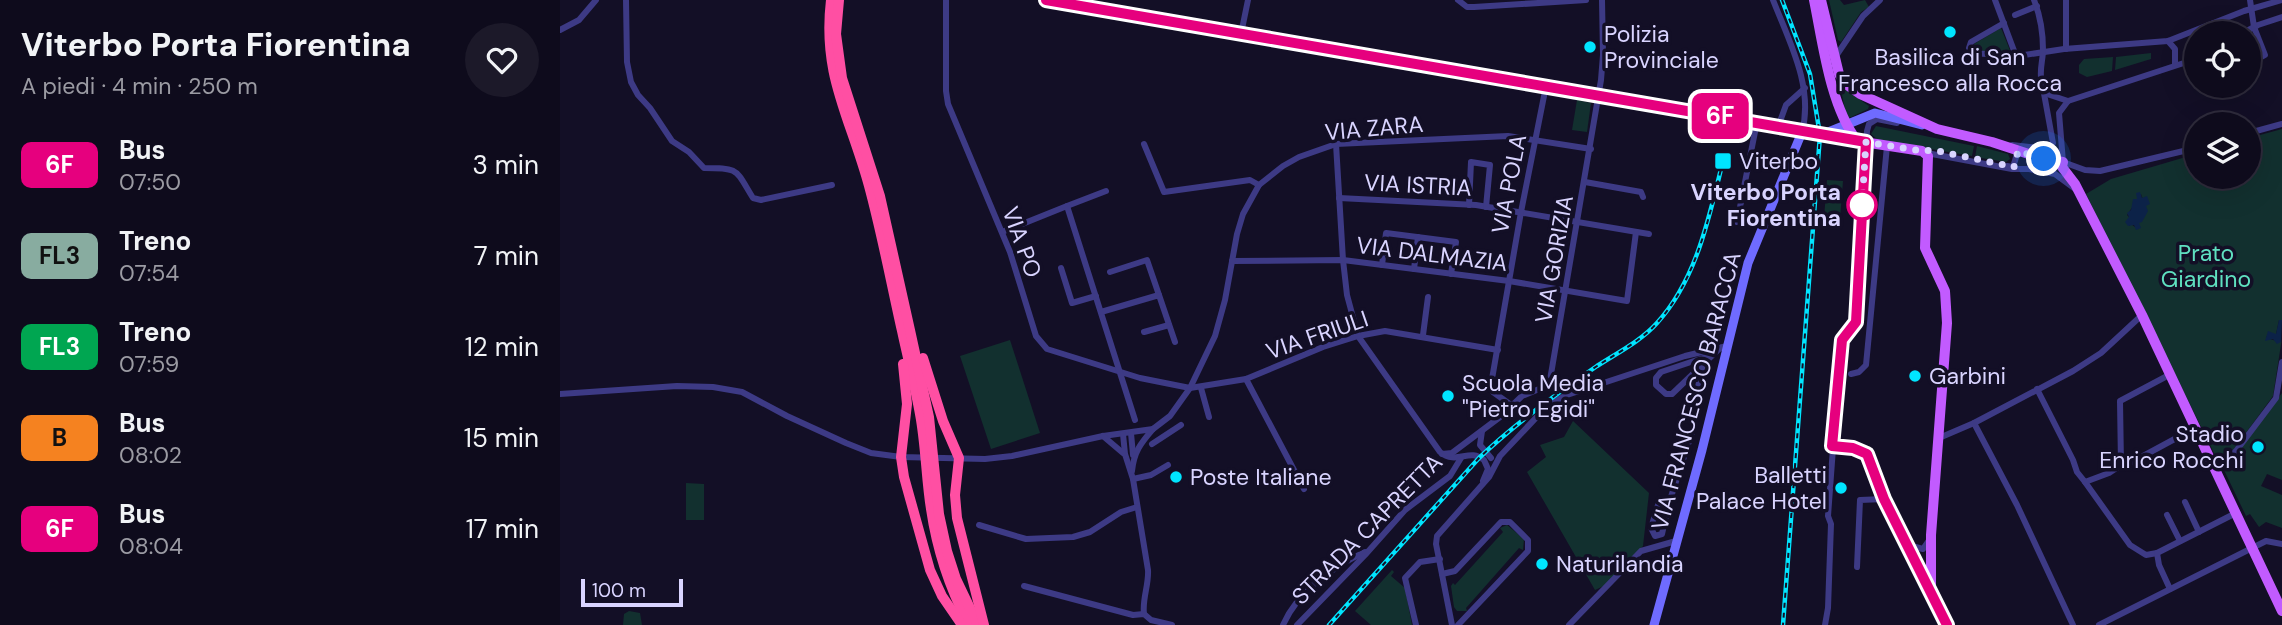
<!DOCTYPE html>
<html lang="it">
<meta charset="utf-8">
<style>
:root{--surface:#0e0b1c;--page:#1c1929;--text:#f1f3f6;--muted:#9b9ba3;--line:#2e2b3b}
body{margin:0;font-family:"DM Sans",sans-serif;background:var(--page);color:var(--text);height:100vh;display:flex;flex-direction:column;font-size:26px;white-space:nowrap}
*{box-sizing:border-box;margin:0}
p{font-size:23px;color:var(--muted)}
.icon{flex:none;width:38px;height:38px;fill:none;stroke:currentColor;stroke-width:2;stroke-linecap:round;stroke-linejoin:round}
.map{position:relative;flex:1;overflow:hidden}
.drawer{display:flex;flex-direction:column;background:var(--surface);width:560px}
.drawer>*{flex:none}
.badge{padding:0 14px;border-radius:10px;font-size:24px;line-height:46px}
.tools{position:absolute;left:1624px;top:21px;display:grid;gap:14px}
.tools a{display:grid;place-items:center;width:77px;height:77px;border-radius:50%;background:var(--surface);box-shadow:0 7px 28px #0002,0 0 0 2px var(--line);font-size:35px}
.scale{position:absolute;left:21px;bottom:18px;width:102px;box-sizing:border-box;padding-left:7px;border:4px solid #d9d4ff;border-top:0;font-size:19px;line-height:24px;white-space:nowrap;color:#d9d4ff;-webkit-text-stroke:5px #130f26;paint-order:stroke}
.you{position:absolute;width:35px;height:35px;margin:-18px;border:5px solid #fff;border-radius:50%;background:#1a73e8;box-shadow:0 0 0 10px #1a73e833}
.map>.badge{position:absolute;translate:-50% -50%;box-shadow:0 0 0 4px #fff}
.round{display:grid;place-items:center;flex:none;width:74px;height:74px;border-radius:37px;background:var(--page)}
.headline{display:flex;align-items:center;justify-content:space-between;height:119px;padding:0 21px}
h1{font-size:33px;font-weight:800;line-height:52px}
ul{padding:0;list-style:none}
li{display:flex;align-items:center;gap:21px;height:91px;padding:0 21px}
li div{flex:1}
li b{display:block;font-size:26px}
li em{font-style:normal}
li .badge{min-width:77px;font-weight:700;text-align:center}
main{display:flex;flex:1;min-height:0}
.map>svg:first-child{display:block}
.green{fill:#12302f;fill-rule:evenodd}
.water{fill:#0c2248}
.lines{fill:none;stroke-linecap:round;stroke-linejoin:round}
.street{stroke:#3d3a85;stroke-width:6}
.secondary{stroke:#6f6bff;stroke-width:9}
.primary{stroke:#c25bff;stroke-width:10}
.highway{stroke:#ff4fa3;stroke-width:10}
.rail-casing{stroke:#00e5ff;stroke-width:4.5}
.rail{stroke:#130f26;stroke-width:2;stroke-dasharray:5;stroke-linecap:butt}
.line-casing{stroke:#fff;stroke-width:16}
.line{stroke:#e6007e;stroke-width:10}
.walk{stroke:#d9d4ff;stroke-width:7;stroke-dasharray:0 12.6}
.poi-dot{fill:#00e5ff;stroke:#130f26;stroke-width:2.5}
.stop-dot{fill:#fff;stroke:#e6007e;stroke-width:3.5}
.labels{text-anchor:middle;stroke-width:7;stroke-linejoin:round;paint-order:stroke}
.poi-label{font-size:23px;fill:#d9d4ff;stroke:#130f26;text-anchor:start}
.street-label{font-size:23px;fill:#d9d4ff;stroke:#130f26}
.stop-label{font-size:23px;font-weight:bold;fill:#d9d4ff;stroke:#130f26;text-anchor:end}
.park-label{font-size:23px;fill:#5fe0c0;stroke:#130f26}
</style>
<main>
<section class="drawer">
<div class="headline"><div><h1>Viterbo Porta Fiorentina</h1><p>A piedi · 4 min · 250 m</p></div><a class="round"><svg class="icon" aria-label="heart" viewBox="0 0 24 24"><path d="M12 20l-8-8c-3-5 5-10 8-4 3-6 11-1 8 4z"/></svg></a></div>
<ul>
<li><span class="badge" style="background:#e6007e;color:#fff">6F</span><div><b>Bus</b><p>07:50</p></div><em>3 min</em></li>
<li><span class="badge" style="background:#88aca0;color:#111">FL3</span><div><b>Treno</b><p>07:54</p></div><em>7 min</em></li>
<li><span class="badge" style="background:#00a651;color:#fff">FL3</span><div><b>Treno</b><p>07:59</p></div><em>12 min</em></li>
<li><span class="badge" style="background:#f58220;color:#111">B</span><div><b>Bus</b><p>08:02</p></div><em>15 min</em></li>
<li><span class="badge" style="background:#e6007e;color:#fff">6F</span><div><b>Bus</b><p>08:04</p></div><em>17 min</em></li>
</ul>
</section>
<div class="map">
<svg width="1722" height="625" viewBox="0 0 1722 625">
<rect width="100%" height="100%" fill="#130f26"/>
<g class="green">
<path d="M1269,0H1280L1284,5L1305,0L1309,7L1301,12L1281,42L1278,40Z"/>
<path d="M1441,28L1451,53L1413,50L1414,44Z"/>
<path d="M1591,53V59L1555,70L1556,57Z"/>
<path d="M1553,57L1552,71L1527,77L1519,73V65L1524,59Z"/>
<path d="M1283,88L1309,106L1308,109L1287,119L1281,90Z"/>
<path d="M1017,100L1031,103L1027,132L1012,130Z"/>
<path d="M1316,126L1414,146L1412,156L1318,140L1311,134Z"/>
<path d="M1722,129V320H1719L1716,334H1708L1706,338L1721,342L1722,338L1713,396L1674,449L1657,459L1526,194L1551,179L1636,154V177H1689V138ZM1581,194L1586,208L1575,227L1571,224L1569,226V217L1567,215Z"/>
<path d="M1417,146L1448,154L1450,159L1446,162L1415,157Z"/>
<path d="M1267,180L1283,181L1280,219L1264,218Z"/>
<path d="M450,340L480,433L431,449L400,356Z"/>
<path d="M1722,393V480L1707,474L1701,486L1722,495V528L1706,522L1699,527L1690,514L1686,516L1664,470Z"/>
<path d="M1013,421L1089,493L1083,546L1048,584L1035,590L967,472L986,457L980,445L1004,437Z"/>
<path d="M126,483L144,484V520H126Z"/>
<path d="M947,525L964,539L963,550L959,548L906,608L907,611H897L894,607L891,586L893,583L895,585L943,532L940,528Z"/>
<path d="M832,570L834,572L831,576L845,588L852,625H811L795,611Z"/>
<path d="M69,611L80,613L82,625H63L64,614Z"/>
</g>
<g class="water">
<path d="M1580,192L1582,198L1587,196L1590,204L1586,206L1588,211L1582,222L1579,223L1581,228L1576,230L1574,225L1568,226L1565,222L1569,217L1567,213L1571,210L1573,199H1577L1576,193Z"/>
<path d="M1719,320H1722L1721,342L1717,344L1713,339L1705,341L1708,331L1716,334Z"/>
</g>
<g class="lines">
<g class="street">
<path d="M66,0L67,62L71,82L78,95L90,108L112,141L129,152L144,168C180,168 175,169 193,198L201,200L272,185"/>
<path d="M386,0V91L388,104L450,252L476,336L487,349L580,378L630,388L686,379L763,347L798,336L825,331L938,350"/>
<path d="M898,0L907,7H914L1026,0"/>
<path d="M1213,0C1229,41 1254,87 1242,132"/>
<path d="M1435,0L1456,56"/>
<path d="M1455,15L1477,6"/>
<path d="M1444,23L1411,42L1409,48L1411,53L1458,56L1504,49L1608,41L1684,11L1722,0"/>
<path d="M0,30L19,20L36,0"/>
<path d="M1683,33L1698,25L1722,17"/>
<path d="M681,34L688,0"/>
<path d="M1608,41L1615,49V65"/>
<path d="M1506,49V0"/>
<path d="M1276,56L1303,16L1320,0"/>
<path d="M1636,59L1508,101L1499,113L1503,162L1525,170L1540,171L1636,148"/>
<path d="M1689,64L1705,55L1694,27L1690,0"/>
<path d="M1644,86L1645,88L1648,86"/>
<path d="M1484,91L1490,95L1508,101"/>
<path d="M1218,127L1226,105L1245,88"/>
<path d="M1689,133L1722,124"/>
<path d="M584,144L604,192L690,180L699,185"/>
<path d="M776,144L783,260L787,295L798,336L880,452C897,466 909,447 924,460L928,469L923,481"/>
<path d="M1452,145L1486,149L1493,143L1481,77C1480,67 1483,59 1483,50C1483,34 1480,15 1474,0"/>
<path d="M1368,156L1372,154L1452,169H1469L1495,174L1514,188"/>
<path d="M1447,166L1453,167L1458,151"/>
<path d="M1025,182L1081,192L1083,197"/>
<path d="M779,198L916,205L1089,234"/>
<path d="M909,205L911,162L930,165L926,207"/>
<path d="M507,206L546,191"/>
<path d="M1177,222L1197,122"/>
<path d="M442,232L507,206L575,420"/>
<path d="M672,261L783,260L949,281L1067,301L1076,232"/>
<path d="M822,265L826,233L896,242L891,274"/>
<path d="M501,268L512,303L536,296"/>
<path d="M854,269L858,237"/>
<path d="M550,272L587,260L599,295"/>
<path d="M541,312L599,295L615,342"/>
<path d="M584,332L609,325"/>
<path d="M863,335L868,297"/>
<path d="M1152,355L1101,372L1096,378V385L1106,394H1112L1160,348"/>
<path d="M1291,374L1299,372L1306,365L1327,146"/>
<path d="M686,379L744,489"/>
<path d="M641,388L649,417"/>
<path d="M1477,389L1513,460L1517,472L1525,482L1549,473L1561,465L1560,401L1609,375"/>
<path d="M0,394L117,386L153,387L182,392L227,416L286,443L311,453L341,457L425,459L452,456L543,436L593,429L610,416L630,388L655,336L665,300L677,234L683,214L699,185L723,166L739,157L776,144L948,136L1031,149"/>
<path d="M951,405L933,392L932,379L961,212L986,86"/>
<path d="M1414,423L1457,505L1513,625"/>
<path d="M922,431L920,445L931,458"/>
<path d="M571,433L573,455"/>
<path d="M563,434L565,454L573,479L588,570C589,585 582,599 584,614"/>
<path d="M543,436L563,453"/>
<path d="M1379,438L1414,423L1513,371L1541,353L1582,315"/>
<path d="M592,444L621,425"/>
<path d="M1272,446L1293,448L1307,454L1324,499L1368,588"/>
<path d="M882,454L892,453L940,417L962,396L984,387L990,380L1041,80L1043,55L1042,0"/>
<path d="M1572,462L1635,428"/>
<path d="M572,471C574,452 580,444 593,429"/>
<path d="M1655,471L1676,451L1716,398L1722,362"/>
<path d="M573,479L591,475L608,465"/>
<path d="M1525,482L1570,545L1586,555L1597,553"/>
<path d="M1625,502L1639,532"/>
<path d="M1109,503L1102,534L1095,536L1091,528L1098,505L1109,503L1133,429V415L1141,371L1146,362"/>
<path d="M1607,515L1620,541"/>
<path d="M419,525L466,539L513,537L530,532L561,512L577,507"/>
<path d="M1348,545L1363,549L1370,539"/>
<path d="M1297,567L1300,500L1324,499"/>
<path d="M882,574L895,571L941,522H950L968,540V551L898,625"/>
<path d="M464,586L573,615L584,614L591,620L612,625"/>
<path d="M1610,589L1599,565L1597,553L1676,513"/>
<path d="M723,625C738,591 772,567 805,552"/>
<path d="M737,625L805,555L845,510L890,476L901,458"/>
<path d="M856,625L845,578L860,562L880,559"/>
<path d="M892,625L876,544L877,536L929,477L940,456L988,405L1007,395L1125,356L1167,346"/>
<path d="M1009,625L1081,551L1116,541"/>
<path d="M1265,625L1268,608L1271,524L1268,516L1281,340L1296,322L1307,131L1309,124L1317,119L1337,123"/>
<path d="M1539,625L1706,541L1722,544"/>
</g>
<g class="secondary">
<path d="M486,0L1297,141"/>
<path d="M1261,135L1315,113L1362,125"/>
<path d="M1094,625L1142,450L1188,263L1242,132"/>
</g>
<g class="primary">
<path d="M1254,0C1263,44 1270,105 1297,141L1362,151L1368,156L1365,248L1385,291L1387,323L1371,535V593L1388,625"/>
<path d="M1261,0L1279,74L1287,85L1300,94L1377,129L1432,142L1484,159L1503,162L1502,167L1515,184L1582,315L1722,611"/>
</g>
<g class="highway">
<path d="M271,0C262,76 290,116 309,186C322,234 331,282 342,331C348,359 355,386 360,414C366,446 366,478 371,509C377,550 390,589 409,625"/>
<path d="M279,0L276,34L282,78L320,196L350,330L369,417L379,514L387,551L396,579L418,625"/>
<path d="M363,358L383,421L399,458L395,495L397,518L424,625"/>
<path d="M343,364L347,404L341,457L344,477L370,570L382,596L402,625"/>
</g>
<g class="rail-casing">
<g id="rail">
<path d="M1222,0L1250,74L1260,135L1223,625"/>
<path d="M769,625L919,458C956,423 995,395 1037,366C1057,353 1081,341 1097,323C1137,279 1149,217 1163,161"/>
</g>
</g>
<use href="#rail" class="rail"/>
</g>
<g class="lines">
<g class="line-casing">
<path id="line" d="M486,0L1306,142L1296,322L1282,340L1272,446L1293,448L1307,454L1324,499L1387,625"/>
</g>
<use href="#line" class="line"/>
<path class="walk" d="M1302,205L1306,142L1362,151L1373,150L1454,167L1458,151L1484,159"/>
</g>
<g class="poi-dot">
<circle cx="1390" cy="32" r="7"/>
<circle cx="1030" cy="47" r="7"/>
<rect x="1154" y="152" width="18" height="18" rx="3.5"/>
<circle cx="1355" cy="376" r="7"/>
<circle cx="888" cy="396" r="7"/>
<circle cx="1698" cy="447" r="7"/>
<circle cx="616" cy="477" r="7"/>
<circle cx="1281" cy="488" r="7"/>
<circle cx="982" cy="564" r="7"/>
</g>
<circle class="stop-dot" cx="1302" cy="205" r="14"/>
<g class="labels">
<g class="poi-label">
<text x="1044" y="42">Polizia<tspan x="1044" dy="26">Provinciale</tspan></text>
<text x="1390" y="65" text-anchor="middle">Basilica di San<tspan x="1390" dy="26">Francesco alla Rocca</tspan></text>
<text x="1179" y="169">Viterbo</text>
<text x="1369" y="384">Garbini</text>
<text x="902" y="391">Scuola Media<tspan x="902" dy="26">"Pietro Egidi"</tspan></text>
<text x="1684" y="442" text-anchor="end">Stadio<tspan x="1684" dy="26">Enrico Rocchi</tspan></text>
<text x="1267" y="483" text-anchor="end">Balletti<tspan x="1267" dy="26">Palace Hotel</tspan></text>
<text x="630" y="485">Poste Italiane</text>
<text x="996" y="572">Naturilandia</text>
</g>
<g class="street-label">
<text transform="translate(814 128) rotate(-5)" y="8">VIA ZARA</text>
<text transform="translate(949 184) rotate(-79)" y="8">VIA POLA</text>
<text transform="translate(858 185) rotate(3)" y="8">VIA ISTRIA</text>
<text transform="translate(462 242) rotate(70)" y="8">VIA PO</text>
<text transform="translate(872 254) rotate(7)" y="8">VIA DALMAZIA</text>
<text transform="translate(994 259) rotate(-80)" y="8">VIA GORIZIA</text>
<text transform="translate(757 335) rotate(-19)" y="8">VIA FRIULI</text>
<text transform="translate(1136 391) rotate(-75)" y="8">VIA FRANCESCO BARACCA</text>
<text transform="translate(807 529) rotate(-45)" y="8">STRADA CAPRETTA</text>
</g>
<g class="stop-label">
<text x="1281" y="200">Viterbo Porta<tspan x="1281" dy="26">Fiorentina</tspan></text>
</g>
<g class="park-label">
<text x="1646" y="261">Prato<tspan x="1646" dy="26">Giardino</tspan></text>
</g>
</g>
</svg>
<div class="tools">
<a><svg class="icon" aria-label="locate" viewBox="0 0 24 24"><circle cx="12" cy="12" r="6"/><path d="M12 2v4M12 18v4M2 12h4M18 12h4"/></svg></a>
<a><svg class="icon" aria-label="layers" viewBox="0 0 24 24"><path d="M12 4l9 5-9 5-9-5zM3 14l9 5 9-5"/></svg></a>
</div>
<div class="scale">100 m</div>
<div class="you" style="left:1484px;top:159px"></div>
<b class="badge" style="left:1160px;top:116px;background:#e6007e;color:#fff">6F</b>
</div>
</main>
